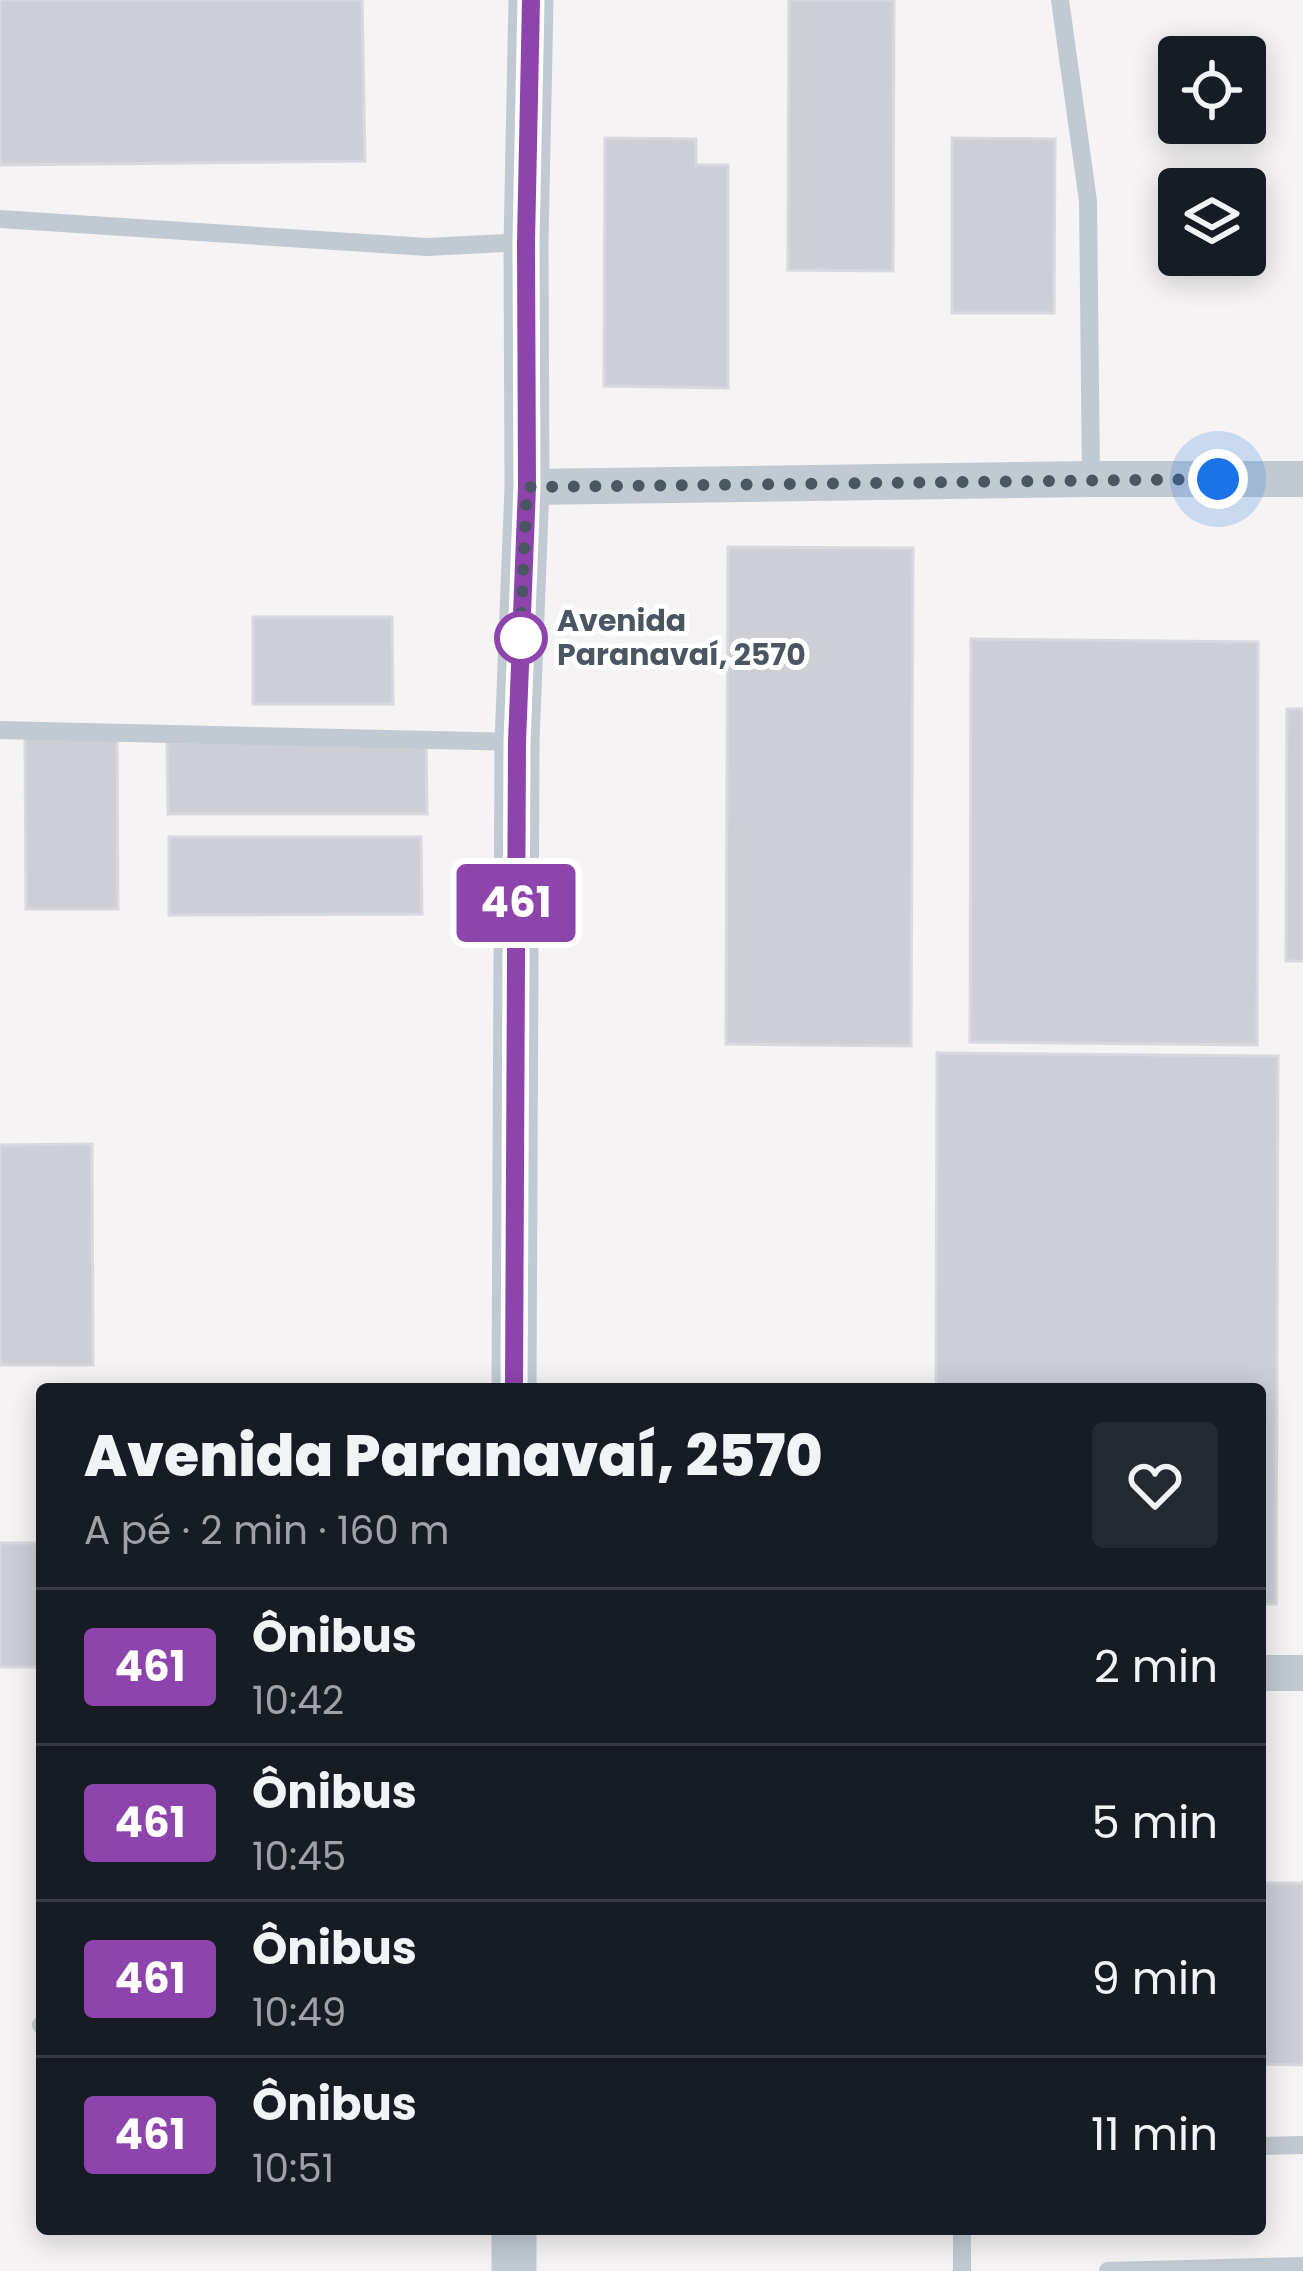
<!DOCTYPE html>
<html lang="pt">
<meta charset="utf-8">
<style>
:root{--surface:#171b24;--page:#242831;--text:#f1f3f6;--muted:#9ea1a6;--line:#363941}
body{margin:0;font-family:Poppins,sans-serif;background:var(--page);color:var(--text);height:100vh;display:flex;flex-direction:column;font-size:45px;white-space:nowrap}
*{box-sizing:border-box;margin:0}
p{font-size:39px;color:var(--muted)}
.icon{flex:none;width:66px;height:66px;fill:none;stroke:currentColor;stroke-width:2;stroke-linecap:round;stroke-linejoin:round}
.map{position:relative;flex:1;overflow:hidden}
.sheet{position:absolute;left:36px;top:1383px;width:1230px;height:852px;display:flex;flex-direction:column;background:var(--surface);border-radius:12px;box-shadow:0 6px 30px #0003}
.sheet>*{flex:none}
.badge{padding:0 24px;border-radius:9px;font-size:42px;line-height:78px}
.fabs{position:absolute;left:1158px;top:36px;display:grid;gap:24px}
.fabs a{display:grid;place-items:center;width:108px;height:108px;border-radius:12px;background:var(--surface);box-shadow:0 6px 30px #0003;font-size:60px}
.you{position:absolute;width:60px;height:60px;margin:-30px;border:9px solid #fff;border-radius:50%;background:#1a73e8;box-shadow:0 0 0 18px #1a73e833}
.map>.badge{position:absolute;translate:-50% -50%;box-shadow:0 0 0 6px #fff}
.round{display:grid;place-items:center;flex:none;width:126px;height:126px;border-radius:12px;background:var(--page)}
.head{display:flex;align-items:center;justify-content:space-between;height:204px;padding:0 48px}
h1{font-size:57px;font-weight:800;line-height:90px}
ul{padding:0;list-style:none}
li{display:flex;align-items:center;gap:36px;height:156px;padding:0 48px;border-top:3px solid var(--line)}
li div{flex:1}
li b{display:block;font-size:45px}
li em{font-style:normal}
li .badge{min-width:132px;font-weight:700;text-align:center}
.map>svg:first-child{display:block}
.building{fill:#cdcfd5;stroke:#d7d9de;stroke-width:3}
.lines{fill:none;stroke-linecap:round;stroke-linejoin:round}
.service{stroke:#c1cad2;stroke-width:18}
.minor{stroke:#c1cad2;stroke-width:36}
.tertiary{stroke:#c1cad2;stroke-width:45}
.line-casing{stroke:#fff;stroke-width:27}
.line{stroke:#8e44ad;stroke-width:18}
.walk{stroke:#4a5661;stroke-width:12;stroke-dasharray:0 21.6}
.stop-dot{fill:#fff;stroke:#8e44ad;stroke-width:6}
.labels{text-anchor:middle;stroke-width:10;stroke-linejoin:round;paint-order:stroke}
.stop-label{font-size:30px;font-weight:bold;fill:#4a5661;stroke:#fff;text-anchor:start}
</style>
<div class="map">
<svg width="1303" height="2271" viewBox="0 0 1303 2271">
<rect width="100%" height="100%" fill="#f5f3f3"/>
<g class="building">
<path d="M0,0H362L365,161L0,165Z"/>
<path d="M789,0H894L893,271L788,270Z"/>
<path d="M605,138L696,139V165H728V388L604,386Z"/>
<path d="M952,138L1055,139L1054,313H952Z"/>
<path d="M728,547L913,548L911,1046L726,1044Z"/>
<path d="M253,617H392L393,704H253Z"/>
<path d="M971,639L1258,642L1257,1045L970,1042Z"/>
<path d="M1287,709H1303V961H1286Z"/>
<path d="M25,737H117L118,909H26Z"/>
<path d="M426,741L427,814H168L167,742Z"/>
<path d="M169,837H421L422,914L169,915Z"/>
<path d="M937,1053L1278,1056L1276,1604H1260V1389H936Z"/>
<path d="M92,1144L93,1365H0V1145Z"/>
<rect x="0" y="1543" width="42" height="124"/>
<path d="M1260,1883H1303V2065L1260,2064Z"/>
</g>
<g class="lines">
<g class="service">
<path d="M1060,0L1088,201L1091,479"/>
<path d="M0,219L427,247L526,242"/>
<path d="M0,730L517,742"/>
<path d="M41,2025H42"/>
<path d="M1260,2146L1303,2145"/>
<path d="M962,2271V2229"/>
<path d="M1108,2271L1303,2266"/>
</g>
<g class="minor">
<path d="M527,487L1091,479H1303"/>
<path d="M1260,1673H1303"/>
</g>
<g class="tertiary">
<path d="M514,1389L517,742L527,487L526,242L531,0"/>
<path d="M514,2229V2271"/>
</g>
</g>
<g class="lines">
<g class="line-casing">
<path id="line" d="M514,1389L517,742L527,487L526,242L531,0"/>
</g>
<use href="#line" class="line"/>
<path class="walk" d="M521,638L520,647L527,487L1218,479"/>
</g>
<circle class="stop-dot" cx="521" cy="638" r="24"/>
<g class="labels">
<g class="stop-label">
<text x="557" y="631">Avenida<tspan x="557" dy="34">Paranavaí, 2570</tspan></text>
</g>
</g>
</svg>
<div class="fabs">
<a><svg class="icon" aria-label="locate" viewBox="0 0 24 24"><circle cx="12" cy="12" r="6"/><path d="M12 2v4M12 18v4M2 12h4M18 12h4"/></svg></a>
<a><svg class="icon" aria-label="layers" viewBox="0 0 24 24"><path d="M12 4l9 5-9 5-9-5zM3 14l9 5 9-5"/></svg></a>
</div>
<div class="you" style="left:1218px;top:479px"></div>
<b class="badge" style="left:516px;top:903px;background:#8e44ad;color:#fff">461</b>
<section class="sheet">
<div class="head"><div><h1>Avenida Paranavaí, 2570</h1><p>A pé · 2 min · 160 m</p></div><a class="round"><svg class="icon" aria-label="heart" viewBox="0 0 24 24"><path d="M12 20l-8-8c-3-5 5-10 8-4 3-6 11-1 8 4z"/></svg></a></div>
<ul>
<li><span class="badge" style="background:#8e44ad;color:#fff">461</span><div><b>Ônibus</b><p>10:42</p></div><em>2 min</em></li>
<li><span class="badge" style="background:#8e44ad;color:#fff">461</span><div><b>Ônibus</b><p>10:45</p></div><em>5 min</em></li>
<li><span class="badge" style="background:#8e44ad;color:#fff">461</span><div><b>Ônibus</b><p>10:49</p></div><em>9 min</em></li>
<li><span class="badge" style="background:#8e44ad;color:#fff">461</span><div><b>Ônibus</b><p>10:51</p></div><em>11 min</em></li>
</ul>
</section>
</div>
